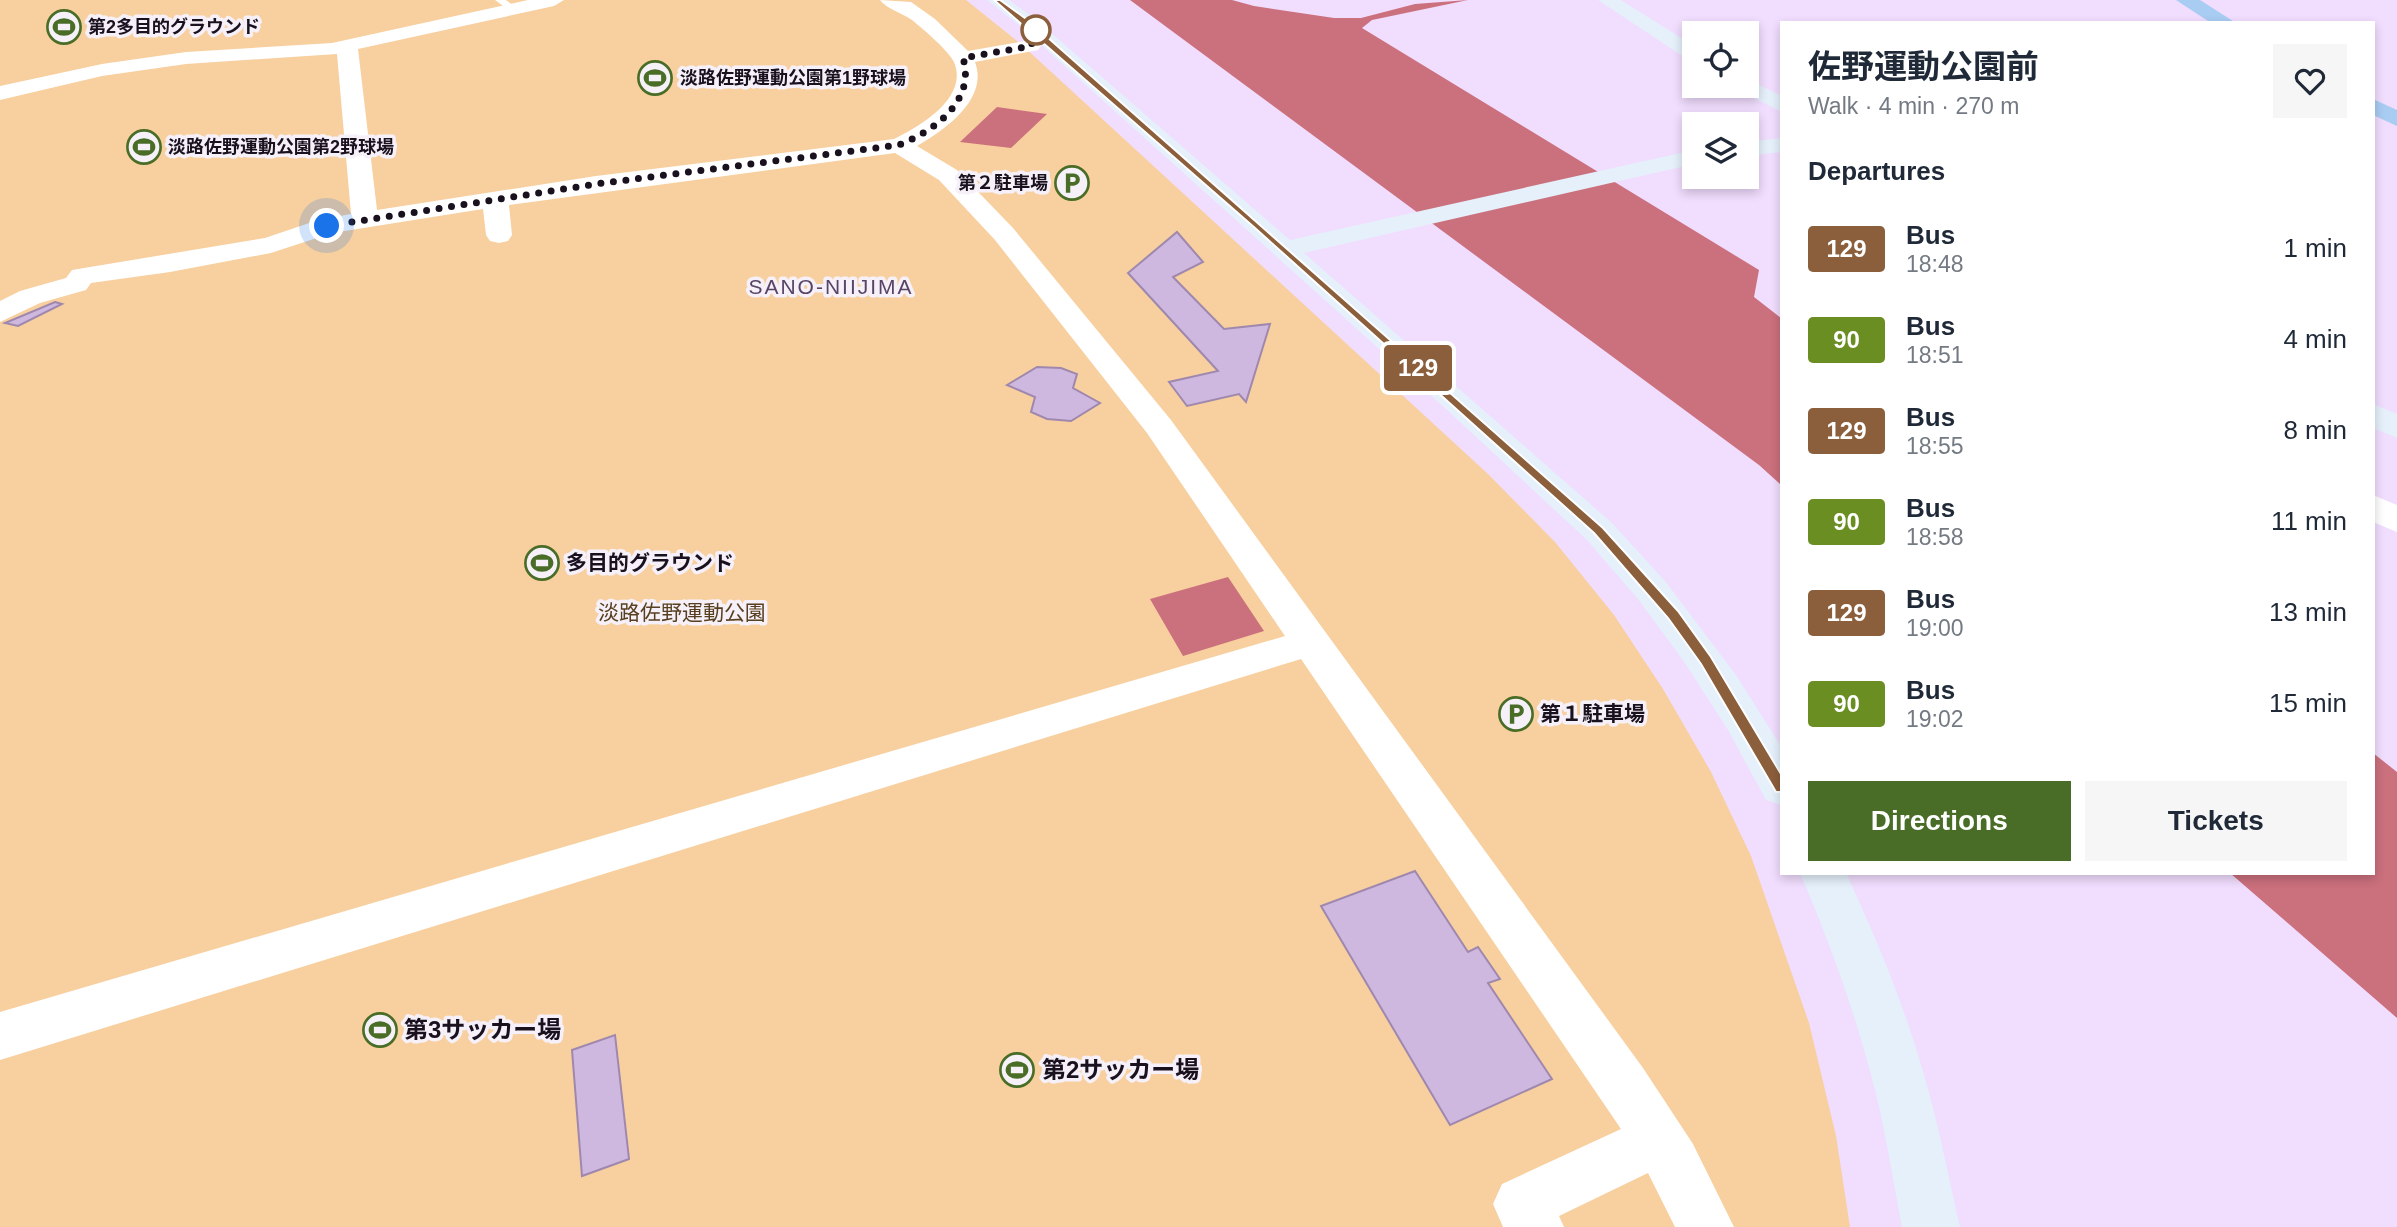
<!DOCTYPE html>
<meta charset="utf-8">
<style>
:root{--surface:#fff;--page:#f6f6f7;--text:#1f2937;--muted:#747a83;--accent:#496d26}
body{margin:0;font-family:Arial,"Noto Sans JP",sans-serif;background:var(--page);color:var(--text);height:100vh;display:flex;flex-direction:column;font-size:26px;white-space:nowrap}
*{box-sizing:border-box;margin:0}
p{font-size:23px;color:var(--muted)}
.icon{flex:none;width:38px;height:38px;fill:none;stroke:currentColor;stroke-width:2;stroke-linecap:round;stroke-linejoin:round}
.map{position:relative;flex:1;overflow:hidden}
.side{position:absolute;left:1780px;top:21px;width:595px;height:854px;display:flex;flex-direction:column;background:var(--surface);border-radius:0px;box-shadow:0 4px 10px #0003}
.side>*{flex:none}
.badge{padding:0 14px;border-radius:5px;font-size:24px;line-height:46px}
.controls{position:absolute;left:1682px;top:21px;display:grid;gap:14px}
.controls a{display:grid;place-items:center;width:77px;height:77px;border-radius:0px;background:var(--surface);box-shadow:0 4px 10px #0003;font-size:35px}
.you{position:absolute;width:35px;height:35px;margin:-18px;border:5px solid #fff;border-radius:50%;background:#1a73e8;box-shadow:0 0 0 10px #1a73e833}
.map>.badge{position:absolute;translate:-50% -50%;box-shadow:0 0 0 4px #fff}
h2{padding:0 28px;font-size:26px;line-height:63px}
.round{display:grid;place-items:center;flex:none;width:74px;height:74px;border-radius:0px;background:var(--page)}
.head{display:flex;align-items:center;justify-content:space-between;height:119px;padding:0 28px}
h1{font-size:33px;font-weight:700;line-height:52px}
.cta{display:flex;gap:14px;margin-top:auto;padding:14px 28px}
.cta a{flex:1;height:80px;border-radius:0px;background:var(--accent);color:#fff;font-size:28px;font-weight:700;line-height:80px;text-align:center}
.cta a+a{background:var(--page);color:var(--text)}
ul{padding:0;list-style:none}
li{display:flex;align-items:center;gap:21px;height:91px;padding:0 28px}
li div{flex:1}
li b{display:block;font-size:26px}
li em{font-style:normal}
li .badge{min-width:77px;font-weight:700;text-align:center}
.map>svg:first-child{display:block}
.green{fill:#f8cf9e}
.water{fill:#cb707d}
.building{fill:#cfb8df;stroke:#9f88ae;stroke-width:2}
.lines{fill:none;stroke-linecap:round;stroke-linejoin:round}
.lane{fill:#fff;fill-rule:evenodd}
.street{fill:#fff;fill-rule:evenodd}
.secondary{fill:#e5f0fb;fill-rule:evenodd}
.highway{fill:#a9ccf3;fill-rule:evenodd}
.line{fill:#8b5e3c;stroke:#fff;stroke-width:2}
.walk{stroke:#19111e;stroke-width:7;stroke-dasharray:0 12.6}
.stop-dot{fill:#fff;stroke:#8b5e3c;stroke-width:3.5}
.labels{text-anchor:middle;stroke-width:7;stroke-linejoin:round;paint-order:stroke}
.far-poi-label{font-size:18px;font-weight:bold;fill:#19111e;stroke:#f6f1f9;text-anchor:start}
.far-quarter-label{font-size:21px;letter-spacing:2px;fill:#594466;stroke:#f6f1f9}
.poi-label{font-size:21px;font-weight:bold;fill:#19111e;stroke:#f6f1f9;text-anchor:start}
.park-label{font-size:21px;fill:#583f1f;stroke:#f6f1f9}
.near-poi-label{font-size:24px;font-weight:bold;fill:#19111e;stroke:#f6f1f9;text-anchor:start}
</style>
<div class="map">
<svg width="2397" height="1227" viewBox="0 0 2397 1227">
<rect width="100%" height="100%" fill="#f1ddfe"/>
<path class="green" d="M0,0H966L1022,45L1488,474L1555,542L1614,615L1663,689L1711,772L1751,856L1809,1023L1836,1136L1850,1227H0Z"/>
<g class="water">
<path d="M1130,0H1232L1254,6L1334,18H1361L1415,4L1468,0L1372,20L1362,28L1759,270L1754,297L1781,318V485L1759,465Z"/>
<path d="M997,107L1047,114L1011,148L960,142Z"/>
<path d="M1228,577L1264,631L1183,656L1150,599Z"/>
<path d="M2373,753L2397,772V1018L2230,873H2373Z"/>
</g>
<g class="building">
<path d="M1177,232L1203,262L1173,277L1224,329L1270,324L1246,402L1239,394L1187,406L1169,382L1218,371L1128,273Z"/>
<path d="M55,302L62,304L18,326L5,323Z"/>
<path d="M1037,367L1061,368L1077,374L1073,388L1100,403L1071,421L1047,419L1031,412L1035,397L1007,385Z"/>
<path d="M1415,871L1468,952L1478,947L1500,979L1488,983L1552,1079L1450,1125L1321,906Z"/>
<path d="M615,1035L629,1159L582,1176L572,1050Z"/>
</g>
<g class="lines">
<path class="lane" d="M495,0H506L518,9L510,11Z"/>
<g class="street">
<path d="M528,0H564L554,6L358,49L377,210L596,176L894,139C920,126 969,98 954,62C948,50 923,29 912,20C902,13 887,9 880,0L911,2L935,19L968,51L1031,40L1038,42L1041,46L1038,50L975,62C989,99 945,130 917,146L957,170L1013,228L1171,420L1643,1068L1693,1144L1734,1227H1675L1648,1173L1559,1216L1564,1227H1503L1493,1204L1502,1184L1621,1129L1301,659L0,1060V1012L1285,636L1147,433L995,240L939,180L895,153L509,205L512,235L508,241L499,243L490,241L486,235L483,209L332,233L271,253L170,272L91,283L86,290L40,303L0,322V301L20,291L66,278L72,270L265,238L318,220L351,214L337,54L186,64L102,76L0,100V86L102,64L186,52L332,43Z"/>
<path d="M2373,495L2397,505V532L2373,522Z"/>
</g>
<g class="secondary">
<path d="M987,0H1009L1034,18L1290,240L1694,150V164L1304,253L1612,523L1665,581L1736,675L1782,748V805L1766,800L1728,730L1685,663L1638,599L1586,539L1446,409L1020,26Z"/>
<path d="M1598,0H1621L1694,46V61L1687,59Z"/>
<path d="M1746,79L1782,96V112L1738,90L1736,86H1746Z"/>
<path d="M1782,138V152L1746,156V142Z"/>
<path d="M2373,404L2397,414V438L2373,428Z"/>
<path d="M1800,873H1846C1877,939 1904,1005 1924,1075C1939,1125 1948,1176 1960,1227H1902C1892,1176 1885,1125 1871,1075C1853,1006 1828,939 1800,873Z"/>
</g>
<g class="highway">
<path d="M2176,0H2200L2236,23H2211Z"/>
<path d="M2373,99L2397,110V126L2373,115Z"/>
</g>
</g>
<path class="line" d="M994,0H1000L1029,21L1603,528L1678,611L1711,657L1787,784L1789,788L1787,792H1776L1701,664L1668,618L1594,533L1255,228Z"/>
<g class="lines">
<path class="walk" d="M327,226L596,184L899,145C934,131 976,101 963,58L1031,46L1036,30"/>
</g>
<defs>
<g id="stadium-ring" transform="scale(1.75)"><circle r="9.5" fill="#f6f1f9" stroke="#496d26" stroke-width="1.5"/><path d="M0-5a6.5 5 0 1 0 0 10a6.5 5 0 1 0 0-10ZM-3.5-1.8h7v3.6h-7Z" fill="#496d26"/></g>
<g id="parking-ring" transform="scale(1.75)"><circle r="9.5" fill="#f6f1f9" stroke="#496d26" stroke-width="1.5"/><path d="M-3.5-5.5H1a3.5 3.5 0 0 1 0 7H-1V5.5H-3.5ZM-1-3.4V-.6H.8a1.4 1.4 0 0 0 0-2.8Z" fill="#496d26"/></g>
</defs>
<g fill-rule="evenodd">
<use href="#stadium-ring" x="64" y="27"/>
<use href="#stadium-ring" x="655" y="78"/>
<use href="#stadium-ring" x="144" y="147"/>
<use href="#parking-ring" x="1072" y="183"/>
<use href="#stadium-ring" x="542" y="563"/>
<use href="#parking-ring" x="1516" y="714"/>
<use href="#stadium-ring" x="380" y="1030"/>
<use href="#stadium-ring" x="1017" y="1070"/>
</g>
<circle class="stop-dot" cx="1036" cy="30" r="14"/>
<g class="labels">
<g class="far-poi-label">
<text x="88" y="33">第2多目的グラウンド</text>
<text x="680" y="84">淡路佐野運動公園第1野球場</text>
<text x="168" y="153">淡路佐野運動公園第2野球場</text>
<text x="1048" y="189" text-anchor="end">第２駐車場</text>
</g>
<g class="far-quarter-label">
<text x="831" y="294">SANO-NIIJIMA</text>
</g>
<g class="poi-label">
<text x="566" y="570">多目的グラウンド</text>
<text x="1540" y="721">第１駐車場</text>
</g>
<g class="park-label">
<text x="682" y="620">淡路佐野運動公園</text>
</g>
<g class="near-poi-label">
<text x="404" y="1038">第3サッカー場</text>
<text x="1042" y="1078">第2サッカー場</text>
</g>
</g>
</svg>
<div class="controls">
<a><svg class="icon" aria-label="locate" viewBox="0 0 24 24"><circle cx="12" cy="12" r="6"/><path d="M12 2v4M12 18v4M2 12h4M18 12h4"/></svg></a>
<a><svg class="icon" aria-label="layers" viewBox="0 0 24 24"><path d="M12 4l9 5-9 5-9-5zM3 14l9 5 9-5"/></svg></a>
</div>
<div class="you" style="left:327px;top:226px"></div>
<b class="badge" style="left:1418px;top:368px;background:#8b5e3c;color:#fff">129</b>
<section class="side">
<div class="head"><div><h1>佐野運動公園前</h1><p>Walk · 4 min · 270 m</p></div><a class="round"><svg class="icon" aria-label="heart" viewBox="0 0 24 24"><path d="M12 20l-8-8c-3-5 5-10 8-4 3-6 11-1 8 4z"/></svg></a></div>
<h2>Departures</h2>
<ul>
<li><span class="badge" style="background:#8b5e3c;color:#fff">129</span><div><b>Bus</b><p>18:48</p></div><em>1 min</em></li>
<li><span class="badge" style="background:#6b8e23;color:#fff">90</span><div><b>Bus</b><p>18:51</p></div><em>4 min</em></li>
<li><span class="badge" style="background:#8b5e3c;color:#fff">129</span><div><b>Bus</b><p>18:55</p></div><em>8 min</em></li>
<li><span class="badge" style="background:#6b8e23;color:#fff">90</span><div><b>Bus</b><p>18:58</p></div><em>11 min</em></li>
<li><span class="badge" style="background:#8b5e3c;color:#fff">129</span><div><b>Bus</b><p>19:00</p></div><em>13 min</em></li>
<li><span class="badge" style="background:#6b8e23;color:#fff">90</span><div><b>Bus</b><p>19:02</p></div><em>15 min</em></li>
</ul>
<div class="cta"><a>Directions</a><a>Tickets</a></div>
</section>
</div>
